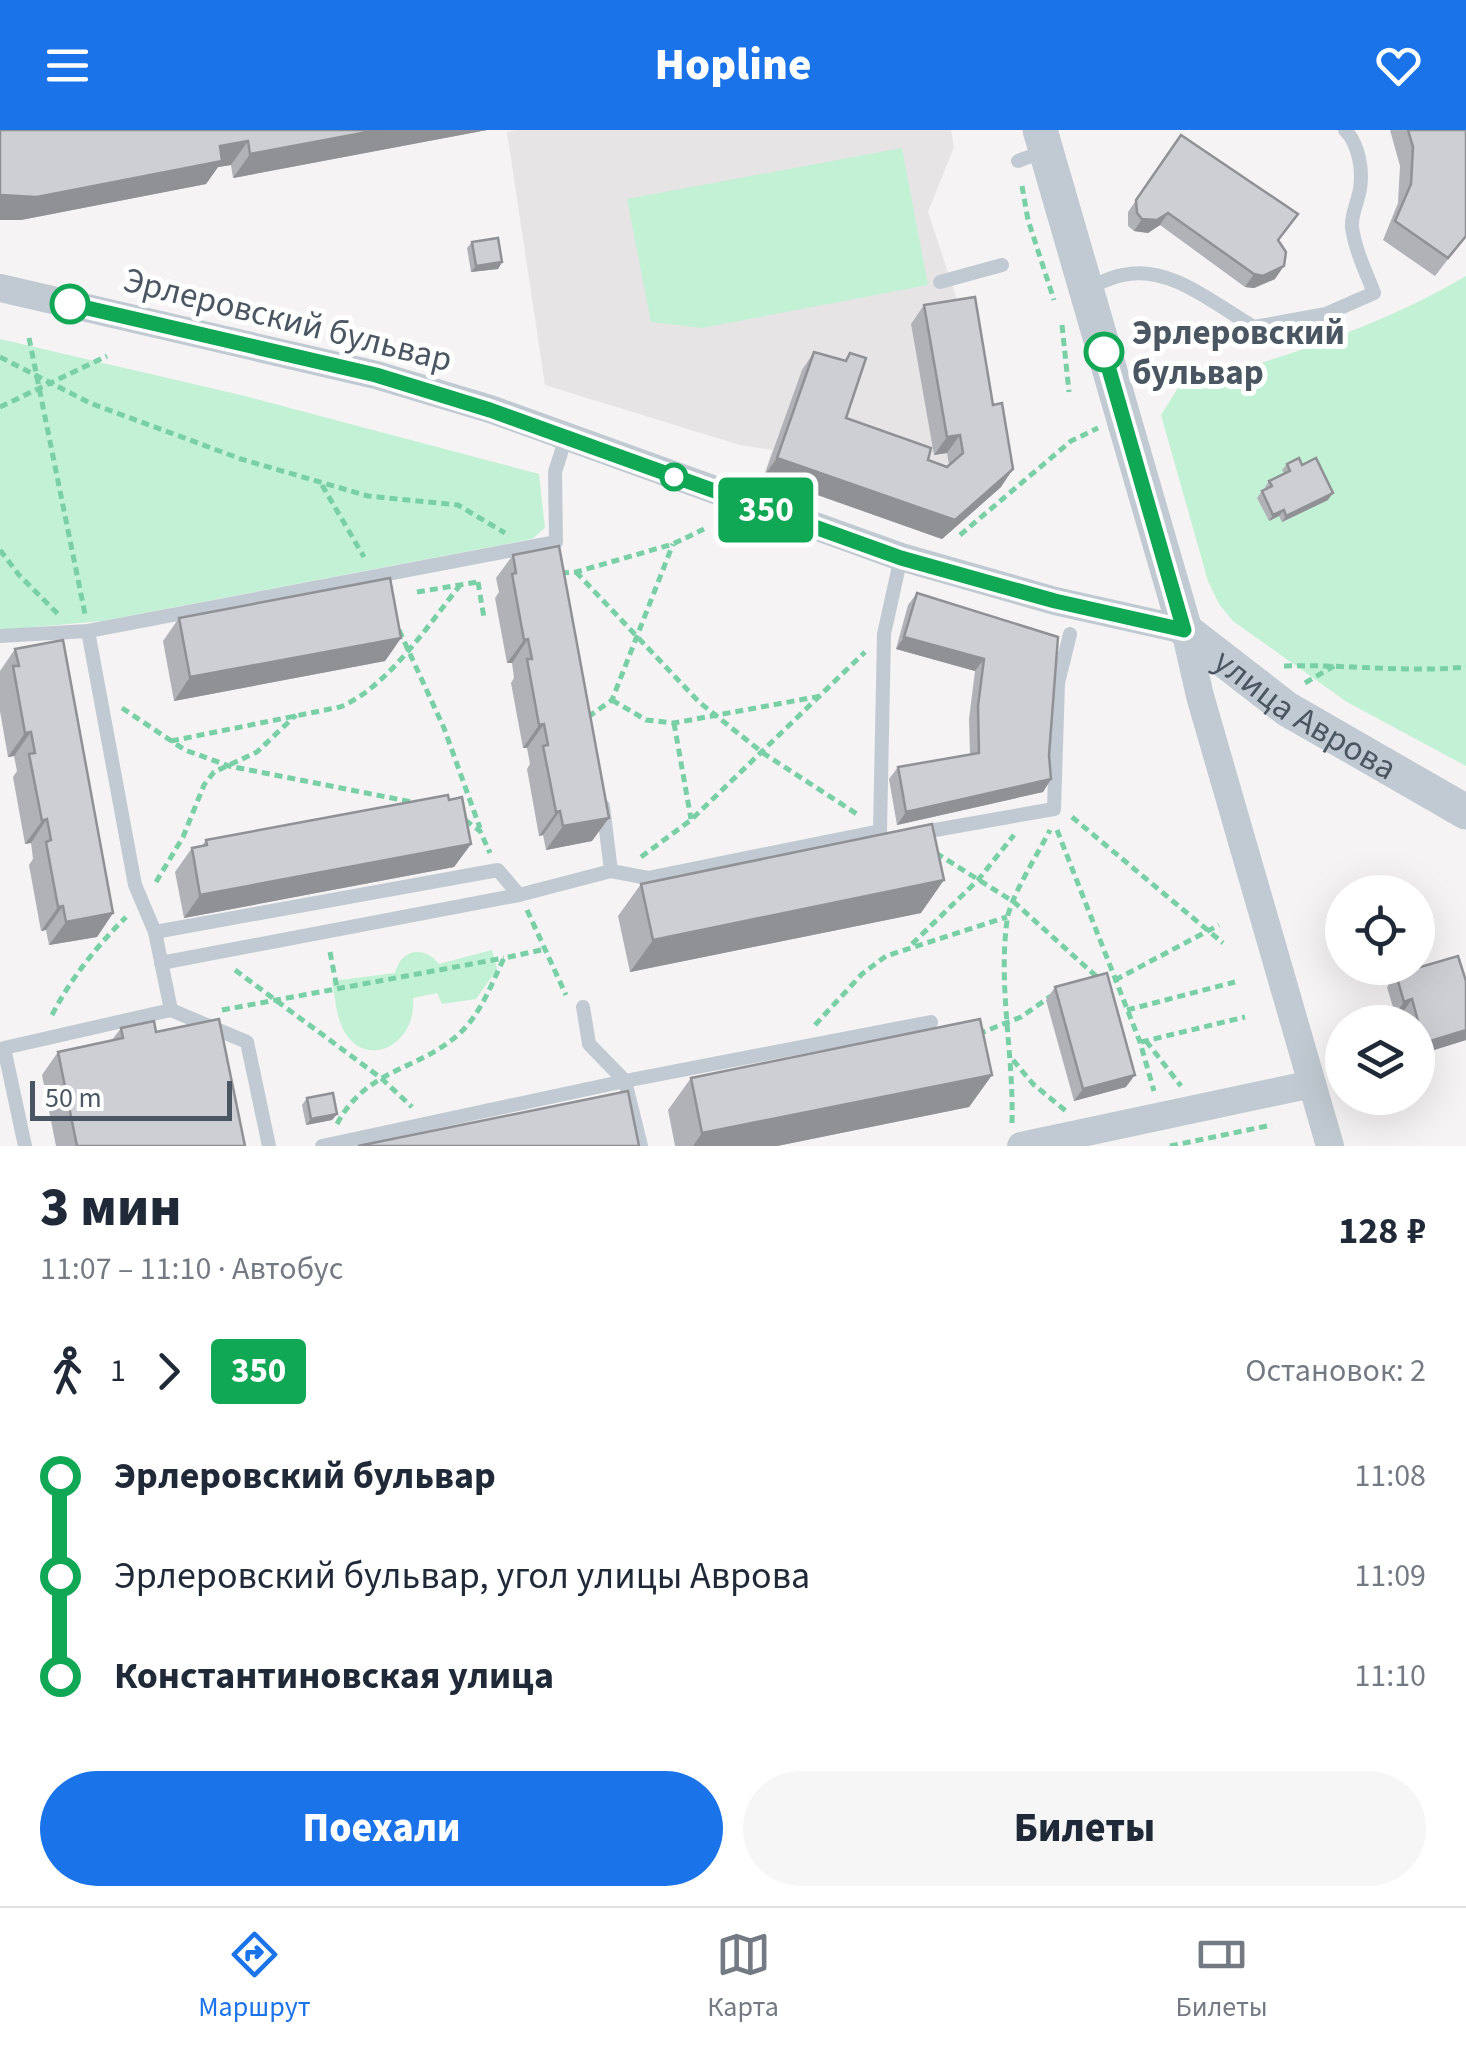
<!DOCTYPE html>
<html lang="ru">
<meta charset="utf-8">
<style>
:root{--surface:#fff;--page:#f6f6f7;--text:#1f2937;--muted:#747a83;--line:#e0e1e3;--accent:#1a73e8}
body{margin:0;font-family:"Source Sans 3",sans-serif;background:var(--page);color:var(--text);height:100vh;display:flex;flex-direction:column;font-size:38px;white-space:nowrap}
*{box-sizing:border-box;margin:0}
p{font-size:32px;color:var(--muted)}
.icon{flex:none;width:55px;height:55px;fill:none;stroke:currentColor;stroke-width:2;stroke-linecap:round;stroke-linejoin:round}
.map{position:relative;height:1016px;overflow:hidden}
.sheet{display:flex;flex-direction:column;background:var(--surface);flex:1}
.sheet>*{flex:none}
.badge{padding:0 20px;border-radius:8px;font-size:35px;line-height:65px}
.fabs{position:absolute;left:1325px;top:745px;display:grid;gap:20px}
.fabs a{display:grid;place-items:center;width:110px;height:110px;border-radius:50%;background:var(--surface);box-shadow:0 10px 40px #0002;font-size:50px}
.scale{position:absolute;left:30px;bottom:25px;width:202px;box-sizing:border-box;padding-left:10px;border:5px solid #4a5661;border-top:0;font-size:28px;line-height:35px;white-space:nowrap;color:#4a5661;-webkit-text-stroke:8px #fff;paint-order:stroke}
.map>.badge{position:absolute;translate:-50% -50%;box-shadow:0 0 0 5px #fff}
.legs{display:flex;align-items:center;gap:15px;height:110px;padding:0 40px;font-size:32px}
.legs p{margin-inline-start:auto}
.overview{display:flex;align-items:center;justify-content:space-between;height:170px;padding:0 40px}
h1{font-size:55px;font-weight:800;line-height:75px}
.cta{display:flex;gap:20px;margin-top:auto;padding:20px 40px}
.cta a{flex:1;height:115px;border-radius:60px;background:var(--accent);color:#fff;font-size:40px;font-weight:800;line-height:115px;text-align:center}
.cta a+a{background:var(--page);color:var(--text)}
ul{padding:0 40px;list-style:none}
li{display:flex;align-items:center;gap:35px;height:100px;font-size:38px}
li i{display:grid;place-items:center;width:15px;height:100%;margin:0 12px;background:currentColor}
li i::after{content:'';width:25px;height:25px;margin:-12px;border:8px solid;border-radius:50%;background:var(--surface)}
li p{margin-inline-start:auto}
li:first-child i{background:linear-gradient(#0000 50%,currentColor 0)}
li:last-child i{background:linear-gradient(currentColor 50%,#0000 0)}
header{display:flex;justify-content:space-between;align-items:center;height:130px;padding:0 40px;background:var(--accent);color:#fff;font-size:45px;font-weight:800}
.menu{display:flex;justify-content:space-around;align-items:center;height:140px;border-top:2px solid var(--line);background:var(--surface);font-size:28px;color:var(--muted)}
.menu a{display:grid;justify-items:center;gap:5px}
.menu .active{color:var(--accent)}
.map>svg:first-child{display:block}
.education{fill:#e6e4e5}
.green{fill:#c3f1d5}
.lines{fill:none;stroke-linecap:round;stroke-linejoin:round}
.path{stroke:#7ad0a6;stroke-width:5;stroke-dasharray:8 5;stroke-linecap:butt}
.service{stroke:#c1cad2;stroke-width:14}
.minor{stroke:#c1cad2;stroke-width:28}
.tertiary{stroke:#c1cad2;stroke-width:35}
.wall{fill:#b0b2b7}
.shaded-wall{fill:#909195}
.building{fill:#cdcfd5;stroke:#909195;stroke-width:2.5}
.line-1-casing{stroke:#fff;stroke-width:22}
.line-1{stroke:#10a855;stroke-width:15}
.stop-1-dot{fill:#fff;stroke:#10a855;stroke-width:5}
.labels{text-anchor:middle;stroke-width:10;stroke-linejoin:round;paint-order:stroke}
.street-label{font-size:35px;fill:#4a5661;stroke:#fff}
.stop-label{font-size:35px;font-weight:bold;fill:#4a5661;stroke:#fff;text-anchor:start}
</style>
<header><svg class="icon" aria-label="menu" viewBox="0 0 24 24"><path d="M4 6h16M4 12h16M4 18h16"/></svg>Hopline<svg class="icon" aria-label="heart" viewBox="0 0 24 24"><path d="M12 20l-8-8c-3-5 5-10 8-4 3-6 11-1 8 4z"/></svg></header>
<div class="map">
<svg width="1466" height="1016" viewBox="0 0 1466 1016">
<rect width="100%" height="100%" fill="#f5f3f3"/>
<path class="education" d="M518,0H951L954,17L928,82L962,185L1001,357L942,409L764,346L772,320L740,315L545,255L507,2Z"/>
<g class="green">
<path d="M902,18L928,155L702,198L651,192L627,69Z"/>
<path d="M1466,146V636L1347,572L1233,491L1219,474L1208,451L1161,285L1178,258C1275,230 1378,198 1466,146Z"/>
<path d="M0,209L245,266L539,344L545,398L532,409L102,491L0,500Z"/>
<path d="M492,820L497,839L476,869L442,874L437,863L413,868C417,916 364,941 343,899C336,885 335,866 332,851L395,843C401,819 424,815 439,834Z"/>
</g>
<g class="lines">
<g class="path">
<path d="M1022,56L1028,90L1054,170"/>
<path d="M1062,195L1069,262"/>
<path d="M29,208L85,484"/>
<path d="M0,227L90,273L241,329L368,366L458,375L505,403"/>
<path d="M0,277L107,226"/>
<path d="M322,355L364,427"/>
<path d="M720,405L726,389"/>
<path d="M960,405L1071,311L1098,298"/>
<path d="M0,420L19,445L58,484"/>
<path d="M576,442L699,572L763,623L860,686"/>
<path d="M561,443L576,442L673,414L704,399"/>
<path d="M478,452L484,488"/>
<path d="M417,462L478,452"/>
<path d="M399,500L444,598L480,698"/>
<path d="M1284,536C1345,534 1406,543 1466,537"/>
<path d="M1305,553L1334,536"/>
<path d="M612,570L646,590L674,593L821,566"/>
<path d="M122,578L185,620L229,636L417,673"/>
<path d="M588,587L612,570L673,414"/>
<path d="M674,593L691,689"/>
<path d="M171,611L340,577C387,558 429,494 461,454"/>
<path d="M1072,687L1223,813"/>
<path d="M465,690L480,701L490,723"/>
<path d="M1057,700L1140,912L1154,961"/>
<path d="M936,723L1014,772L1097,847L1115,850"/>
<path d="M641,727L691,690L865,522"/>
<path d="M156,752L183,707L204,655L214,642L257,622L296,585"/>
<path d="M527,780L566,865"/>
<path d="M912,814L978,750L1014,705"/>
<path d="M330,822L337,858"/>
<path d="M235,840L381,948L412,977"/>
<path d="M1115,850L1219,795"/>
<path d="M222,880L504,828"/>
<path d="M1127,880L1235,852"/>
<path d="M52,885C71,848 97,816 126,787"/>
<path d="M815,895L862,844L886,826L1007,787"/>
<path d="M978,904L1021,887L1051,866"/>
<path d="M1146,911L1181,956"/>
<path d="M1141,912L1245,887"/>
<path d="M1013,930L1033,954L1066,981"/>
<path d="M1012,993C1014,926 998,858 1007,791C1009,769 1039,722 1050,700"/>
<path d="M337,994C367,937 420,941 461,902C481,883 492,853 504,828L546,819"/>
<path d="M1170,1016L1272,995"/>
</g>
<g class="service">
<path d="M1018,31L1045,21"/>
<path d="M940,152L1002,135"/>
<path d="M1086,159C1098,154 1110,147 1123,145C1170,134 1215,175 1254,197L1326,184L1374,163C1366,142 1355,120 1352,97C1351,84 1358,72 1360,59C1363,40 1359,14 1345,0"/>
<path d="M88,501L556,412L555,342L566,307"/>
<path d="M0,506L88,501L135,755L155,802L171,880"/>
<path d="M918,703L1054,679L1058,553L1070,504"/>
<path d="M611,741L648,748L880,701L884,504L901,427"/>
<path d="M155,802L498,740L519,765"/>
<path d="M161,833L519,765L611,741L603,676"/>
<path d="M583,877L589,914L625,951L641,1016"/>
<path d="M25,1016L4,918L171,880L247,912L269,1016"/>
<path d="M322,1016L625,951L931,892"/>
</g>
<g class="minor">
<path d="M0,158L376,245L490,279L901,427L1055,471L1185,500L1200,566L1330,1016"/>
<path d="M1021,1016L1312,954"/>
</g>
<path class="tertiary" id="s1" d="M1040,0L1185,500L1287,579L1466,682"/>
</g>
<g class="wall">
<path d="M0,0H487L233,48L231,35L218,37L206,54L21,90Z"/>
<path d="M1390,0H1466V106L1435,146L1383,110L1398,73L1400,36Z"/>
<path d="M1181,5L1278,110L1275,149L1254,158L1245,157L1160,95L1148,103L1134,101L1128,96V82Z"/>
<path d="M472,112L502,132L498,139L471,142L467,118Z"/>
<path d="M924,175L1001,357L942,409L764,346L802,240L814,222L844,231L850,223L846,288L928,330L947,337L949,335L947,323L934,325L911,194Z"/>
<path d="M1287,334L1302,335L1328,370L1282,392L1279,386L1269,391L1257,368L1262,361L1266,359L1265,357L1269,351L1284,343L1282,340Z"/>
<path d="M513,425L592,711L546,720L543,705L539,706L527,639L530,634L527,618H523L511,553L514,548L512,533H507L495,468L499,462L496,448Z"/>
<path d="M917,463L1058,507L1049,625L1051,649L1043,662L897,695L889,649L898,637L970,624L969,589L975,541L896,519L908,475Z"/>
<path d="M179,488L401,508L385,531L174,571L163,511Z"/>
<path d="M15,519L113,783L97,807L49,815L46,800L41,801L29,735L33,729L31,713L25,714L13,647L17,641L14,626L8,627L0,581V541Z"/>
<path d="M449,670L471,714L454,737L184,788L175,742L192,718L202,716L206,710Z"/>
<path d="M641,754L921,783L630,842L618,786Z"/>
<path d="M1396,844L1466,851V910L1418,925V892H1406L1403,882L1395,884L1387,857Z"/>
<path d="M1055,857L1126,957L1074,971L1046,870Z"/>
<path d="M121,898L156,902L245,1016H56L42,945L58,922L112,910Z"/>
<path d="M992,945L969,977L777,1016H675L668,980L691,948Z"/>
<path d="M307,968L337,984L332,990L306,995L302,975Z"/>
</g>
<g class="shaded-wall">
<path d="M378,0H487L233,48L250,24Z"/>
<path d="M248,11L231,35L218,37L206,54L21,90H0V65Z"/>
<path d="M1168,83L1160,95L1148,103L1134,101L1142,89Z"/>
<path d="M502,132L498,139L471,142L476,136Z"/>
<path d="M1284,136L1275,149L1254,158L1245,157L1254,144Z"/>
<path d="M960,305L947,323L934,325L947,307Z"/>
<path d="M777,328L955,390L1013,339L1001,357L942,409L764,346Z"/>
<path d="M1333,363L1328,370L1282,392L1286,386Z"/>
<path d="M1284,380L1279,386L1269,391L1273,385Z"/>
<path d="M904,507L984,529L975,541L896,519Z"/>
<path d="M401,508L385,531L174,571L190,547Z"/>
<path d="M528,509L512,533H507L524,510Z"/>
<path d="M544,594L527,618H523L539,595Z"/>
<path d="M31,602L14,626L8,627L25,603Z"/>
<path d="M1051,649L1043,662L897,695L906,682Z"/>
<path d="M560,681L543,705L539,706L556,682Z"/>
<path d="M609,688L592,711L546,720L563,696Z"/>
<path d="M47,689L31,713L25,714L42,691Z"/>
<path d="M471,714L454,737L184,788L200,765Z"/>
<path d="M944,750L921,783L630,842L653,810Z"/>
<path d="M63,776L46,800L41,801L58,777Z"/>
<path d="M113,783L97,807L49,815L66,792Z"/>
<path d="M1412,869L1403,882L1395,884L1404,872Z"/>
<path d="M1466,900V910L1418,925L1424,913Z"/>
<path d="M992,945L969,977L777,1016H693L702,1003Z"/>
<path d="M1135,945L1126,957L1074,971L1083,959Z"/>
<path d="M337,984L332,990L306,995L311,989Z"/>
</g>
<g class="building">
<path d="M0,0H378L250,24L248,11L220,16L222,31L37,67L0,65Z"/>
<path d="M1408,0H1466V106L1448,128L1395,91L1411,54L1413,17Z"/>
<path d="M1181,5L1298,84L1278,110L1286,122L1284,136L1263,146L1254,144L1168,83L1157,90L1142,89L1137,83L1136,70Z"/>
<path d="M498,108L502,132L476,136L472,112Z"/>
<path d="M975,167L993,275L1002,273L1013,339L955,390L777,328L814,222L846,231L850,223L866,228L846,288L931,318L928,330L947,337L963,323L960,305L947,307L924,175Z"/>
<path d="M1299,328L1302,335L1316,328L1333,363L1286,386L1284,380L1273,385L1262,361L1272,356L1269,351L1290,341L1287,334Z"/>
<path d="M559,416L609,688L563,696L560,681L556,682L543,616L548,615L544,594L539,595L527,529H532L528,509L524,510L512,444L516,443L513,425Z"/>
<path d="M390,448L401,508L190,547L179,488Z"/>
<path d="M917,463L1058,507L1049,625L1051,649L906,682L898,637L979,623L978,576L984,529L904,507Z"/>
<path d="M63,510L113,783L66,792L63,776L58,777L46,712L51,710L47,689L42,691L29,624L35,623L31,602L25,603L13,536H19L15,519Z"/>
<path d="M448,665L449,670L462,667L471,714L200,765L192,718L207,715L206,710Z"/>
<path d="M932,694L944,750L653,810L641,754Z"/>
<path d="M1458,826L1466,851V900L1424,913L1412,869L1404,872L1396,844Z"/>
<path d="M1107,843L1135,945L1083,959L1055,857Z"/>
<path d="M219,889L245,1016H77L58,922L123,908L121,898L154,891L156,902Z"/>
<path d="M980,889L992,945L702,1003L691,948Z"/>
<path d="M628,961L639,1016H358Z"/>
<path d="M333,963L337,984L311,989L307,968Z"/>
</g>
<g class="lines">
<g class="line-1-casing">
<path id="line-1" d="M70,174L376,245L490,280L901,428L1055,471L1184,500L1104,222"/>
</g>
<use href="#line-1" class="line-1"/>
</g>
<g class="stop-1-dot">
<circle cx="70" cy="174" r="18"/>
<circle cx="1104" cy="222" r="18"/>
<circle cx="674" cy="347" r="12"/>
</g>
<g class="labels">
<g class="street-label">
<text transform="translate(288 189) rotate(14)" y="12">Эрлеровский бульвар</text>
<text dy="12" stroke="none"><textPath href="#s1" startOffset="668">улица Аврова</textPath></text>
</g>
<g class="stop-label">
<text x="1132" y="214">Эрлеровский<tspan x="1132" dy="40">бульвар</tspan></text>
</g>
</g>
</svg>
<div class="fabs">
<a><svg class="icon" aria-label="locate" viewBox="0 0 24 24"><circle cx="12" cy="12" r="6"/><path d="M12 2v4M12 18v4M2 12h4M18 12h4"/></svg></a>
<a><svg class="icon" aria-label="layers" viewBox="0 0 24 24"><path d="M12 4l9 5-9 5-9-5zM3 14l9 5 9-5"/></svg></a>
</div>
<div class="scale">50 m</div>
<b class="badge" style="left:766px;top:380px;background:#10a855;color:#fff">350</b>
</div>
<section class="sheet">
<div class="overview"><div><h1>3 мин</h1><p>11:07 – 11:10 · Автобус</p></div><b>128 ₽</b></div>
<div class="legs"><svg class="icon" aria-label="walk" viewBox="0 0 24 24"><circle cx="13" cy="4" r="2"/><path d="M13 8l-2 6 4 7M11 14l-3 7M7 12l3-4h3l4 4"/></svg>1<svg class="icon" aria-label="forward" viewBox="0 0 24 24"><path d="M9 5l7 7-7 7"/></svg><b class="badge" style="background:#10a855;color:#fff">350</b><p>Остановок: 2</p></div>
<ul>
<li><i style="color:#10a855"></i><b>Эрлеровский бульвар</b><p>11:08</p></li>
<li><i style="color:#10a855"></i><span>Эрлеровский бульвар, угол улицы Аврова</span><p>11:09</p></li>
<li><i style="color:#10a855"></i><b>Константиновская улица</b><p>11:10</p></li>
</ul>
<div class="cta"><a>Поехали</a><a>Билеты</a></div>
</section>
<nav class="menu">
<a class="active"><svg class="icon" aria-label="directions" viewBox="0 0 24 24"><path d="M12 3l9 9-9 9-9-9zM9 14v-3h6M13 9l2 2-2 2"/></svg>Маршрут</a>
<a><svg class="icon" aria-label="map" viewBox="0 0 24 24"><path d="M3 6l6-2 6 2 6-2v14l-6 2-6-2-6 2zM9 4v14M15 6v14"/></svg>Карта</a>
<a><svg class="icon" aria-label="tickets" viewBox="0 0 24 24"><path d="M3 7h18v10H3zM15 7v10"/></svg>Билеты</a>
</nav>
